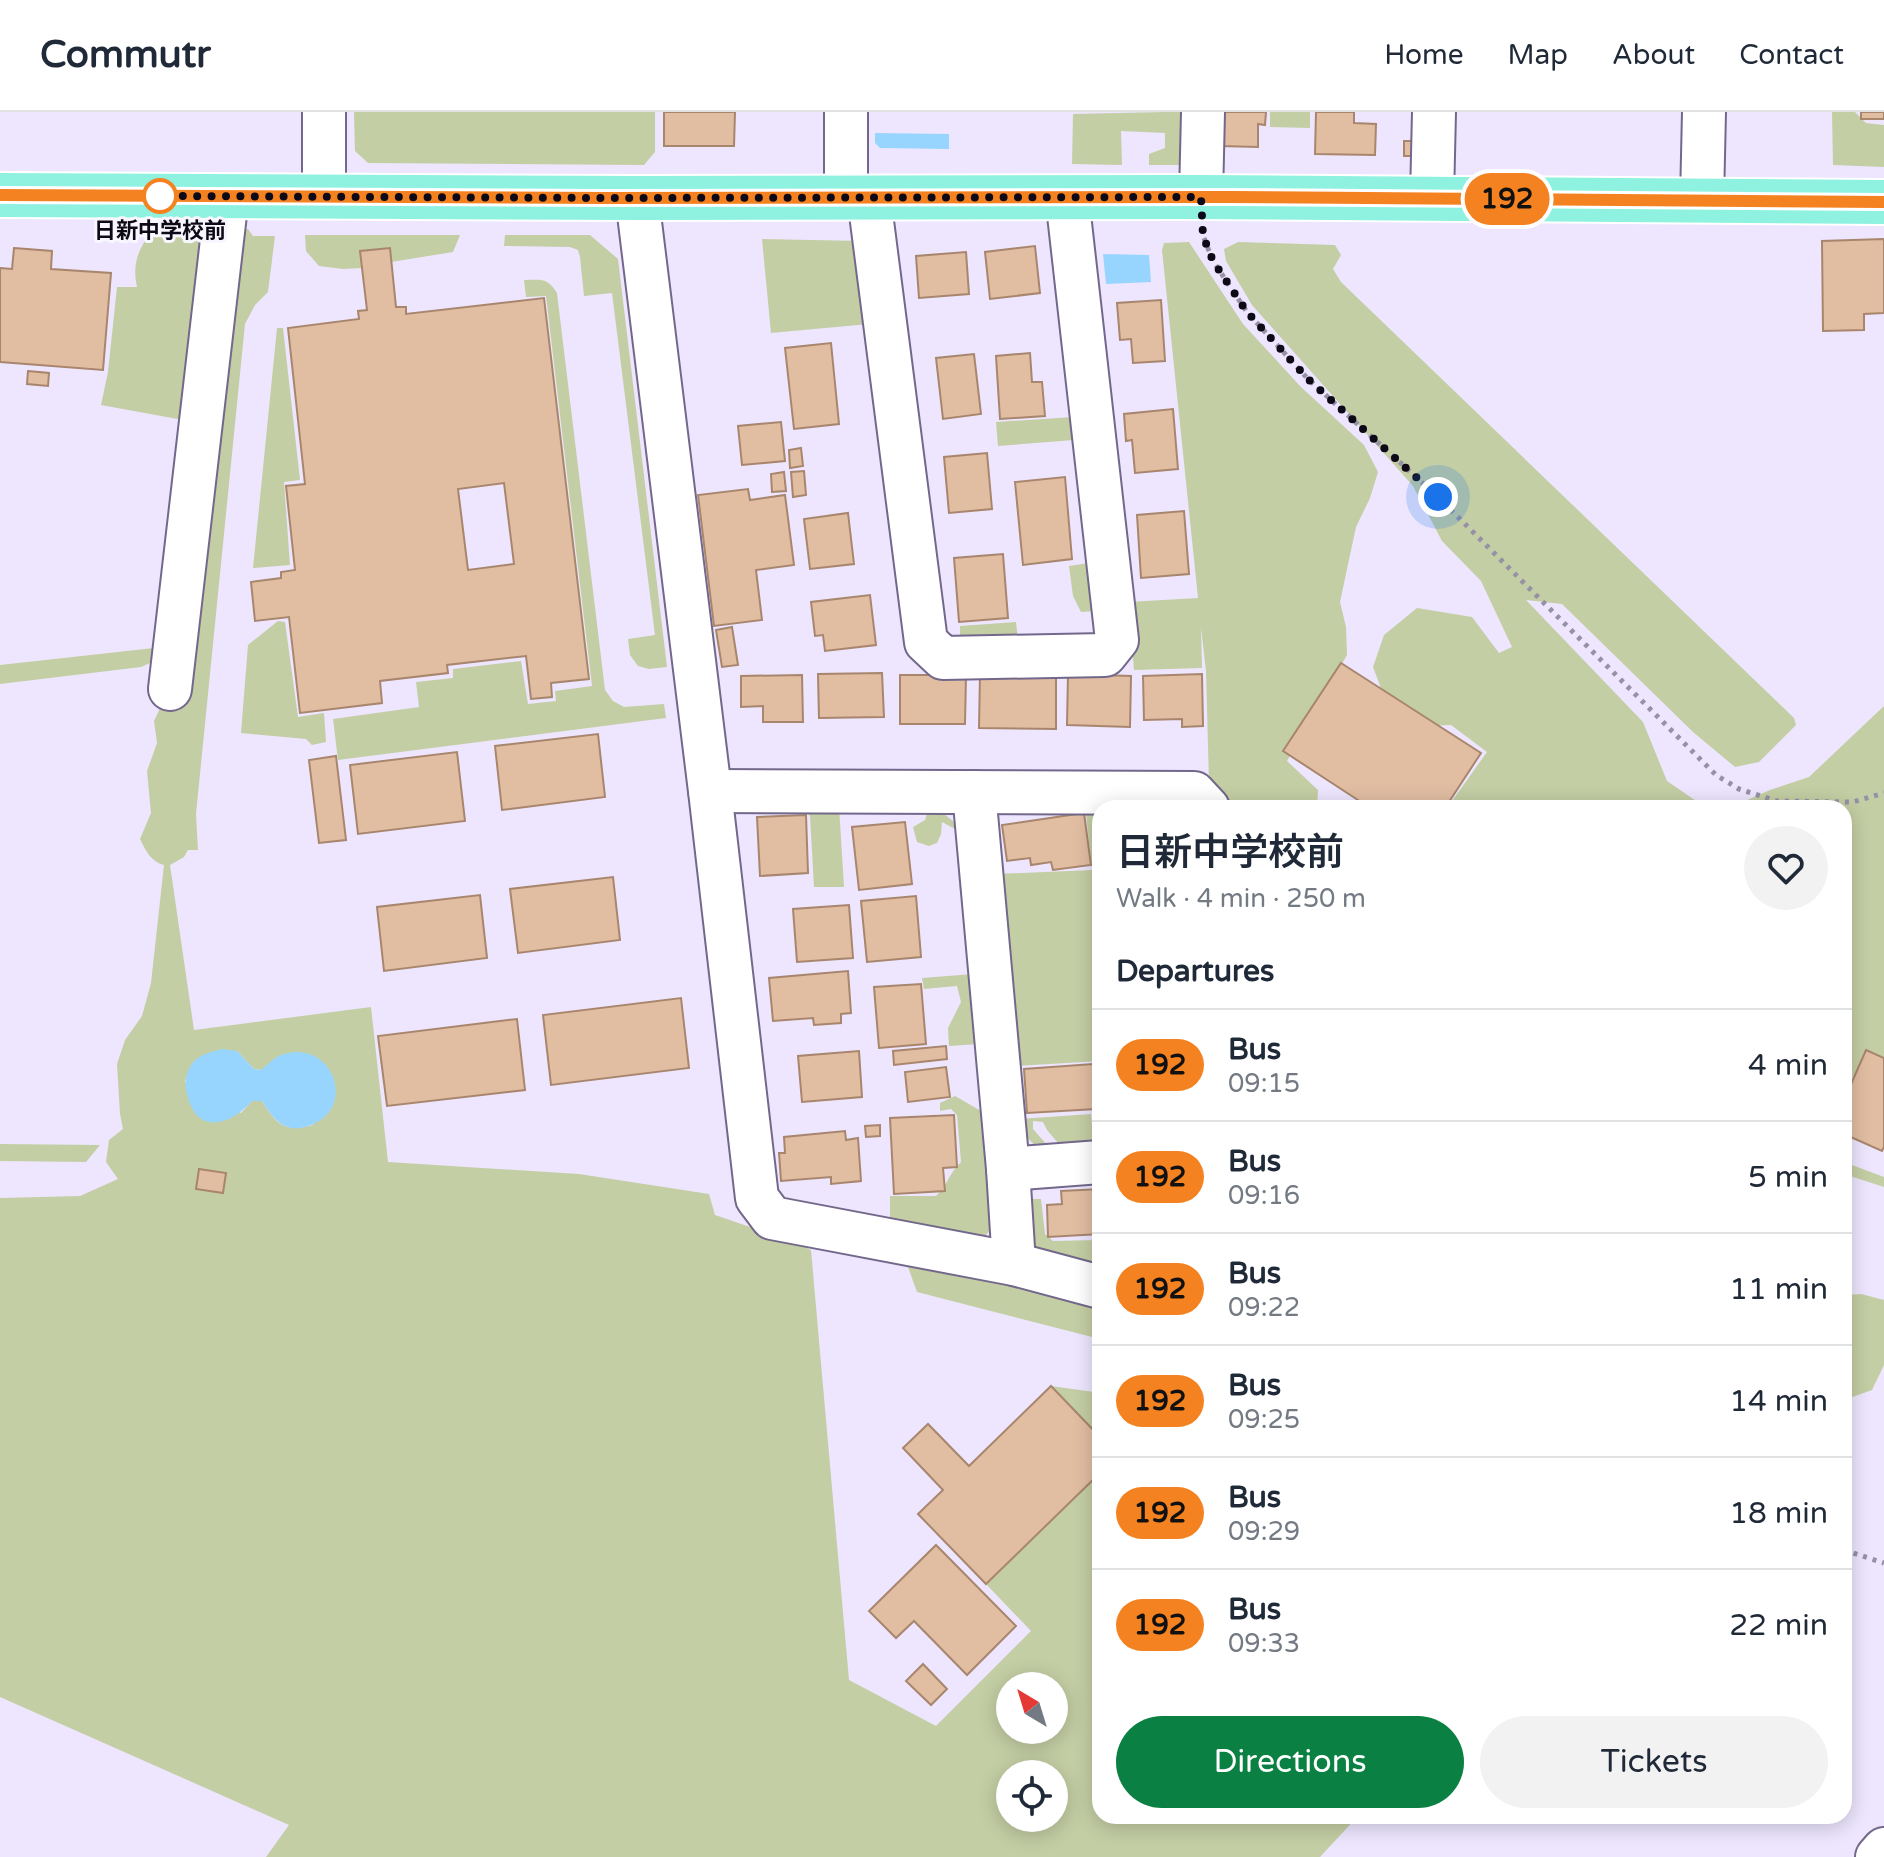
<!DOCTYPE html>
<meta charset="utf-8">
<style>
:root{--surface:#fff;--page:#f2f2f3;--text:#1f2937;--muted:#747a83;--line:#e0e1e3;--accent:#0b8043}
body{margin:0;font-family:"Varela Round","Noto Sans JP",sans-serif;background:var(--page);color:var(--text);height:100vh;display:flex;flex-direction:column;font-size:30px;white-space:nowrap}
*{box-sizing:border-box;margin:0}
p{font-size:26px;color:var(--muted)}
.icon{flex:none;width:44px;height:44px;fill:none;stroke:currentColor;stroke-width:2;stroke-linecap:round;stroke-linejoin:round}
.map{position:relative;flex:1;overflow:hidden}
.sheet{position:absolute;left:1092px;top:688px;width:760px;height:1024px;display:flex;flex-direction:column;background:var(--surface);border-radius:24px;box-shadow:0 4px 20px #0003}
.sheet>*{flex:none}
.badge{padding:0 16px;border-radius:26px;font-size:28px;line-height:52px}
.needle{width:52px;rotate:322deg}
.controls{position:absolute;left:996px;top:1560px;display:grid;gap:16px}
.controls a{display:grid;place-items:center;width:72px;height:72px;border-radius:50%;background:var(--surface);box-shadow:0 4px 20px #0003;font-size:40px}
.you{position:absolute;width:40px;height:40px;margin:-20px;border:6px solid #fff;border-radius:50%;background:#1a73e8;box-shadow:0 0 0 12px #1a73e833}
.map>.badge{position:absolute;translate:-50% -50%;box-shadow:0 0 0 4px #fff}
h2{padding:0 24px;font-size:30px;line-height:72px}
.round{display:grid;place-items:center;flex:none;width:84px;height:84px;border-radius:42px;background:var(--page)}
.overview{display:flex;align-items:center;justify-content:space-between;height:136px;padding:0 24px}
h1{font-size:38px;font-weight:600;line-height:60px}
.primary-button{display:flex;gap:16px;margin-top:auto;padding:16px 24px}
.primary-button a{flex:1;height:92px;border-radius:48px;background:var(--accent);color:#fff;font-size:32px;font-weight:600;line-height:92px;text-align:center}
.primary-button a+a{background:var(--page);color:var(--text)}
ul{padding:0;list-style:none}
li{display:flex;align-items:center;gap:24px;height:112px;padding:0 24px;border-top:2px solid var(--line)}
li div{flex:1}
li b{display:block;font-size:30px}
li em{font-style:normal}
li .badge{min-width:88px;font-weight:700;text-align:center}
header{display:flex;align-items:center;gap:48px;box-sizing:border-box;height:112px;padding:0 40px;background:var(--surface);border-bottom:2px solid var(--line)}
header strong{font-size:38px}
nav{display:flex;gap:44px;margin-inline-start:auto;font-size:28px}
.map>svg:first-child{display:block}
.green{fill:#c4cea4;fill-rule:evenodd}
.water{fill:#98d5fe}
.building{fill:#e1bda2;stroke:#a8866d;stroke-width:2;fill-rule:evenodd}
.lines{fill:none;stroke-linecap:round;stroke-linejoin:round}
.minor-casing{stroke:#73688b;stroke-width:46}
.major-casing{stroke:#fff;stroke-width:48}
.path{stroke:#9791a5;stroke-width:5;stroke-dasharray:4 6;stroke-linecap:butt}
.minor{stroke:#fff;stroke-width:42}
.major{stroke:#8ff2e0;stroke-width:44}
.line-casing{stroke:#fff;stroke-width:18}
.line{stroke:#f58220;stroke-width:12}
.walk{stroke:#0e0916;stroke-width:8;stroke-dasharray:0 14.4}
.stop-dot{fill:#fff;stroke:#f58220;stroke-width:4}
.labels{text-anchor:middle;stroke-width:6;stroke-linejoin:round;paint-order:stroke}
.stop-label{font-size:22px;font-weight:bold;fill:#0e0916;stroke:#f8f6fe}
</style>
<header>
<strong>Commutr</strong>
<nav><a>Home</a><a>Map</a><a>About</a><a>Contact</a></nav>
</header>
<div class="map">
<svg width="1884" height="1745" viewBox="0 0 1884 1745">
<rect width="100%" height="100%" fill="#ede6fe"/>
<g class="green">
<path d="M354,0H655V40L644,53L368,51L355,39Z"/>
<path d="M1165,0H1187L1185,53H1149V42L1165,36V21L1121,19L1122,53L1072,52L1073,2Z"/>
<path d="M1270,0H1310V16L1270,15Z"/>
<path d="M1832,0H1855L1866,11L1884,13V55L1833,53Z"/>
<path d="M248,117L253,124H275L268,180L255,193L245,212L196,702L198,738H188L184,745L170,753L194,918L371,895L388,1050L579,1062L709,1082L715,1103L788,1128L811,1138L849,1568L936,1614L1031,1519L986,1472L1100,1361V1704H1358L1320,1745H266L289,1713L0,1585V1086L80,1084L118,1067L106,1050L109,1028L123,1017L120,1002L117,952L125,928L142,904L151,871L164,753C151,750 146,739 140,727L151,701L147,659L157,631L154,609L162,592L183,308L101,293L108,260L117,175H137C132,152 138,136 153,118ZM237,939L254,957L262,958L280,944L313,1013C285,1021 277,1013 262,989H252L241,1001L185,970C194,939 208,941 237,939ZM1010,1574H1054V1618H1010ZM1010,1662H1054V1706H1010Z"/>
<path d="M305,123H460L453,140L391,150L390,136L361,139L362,156L343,157L319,154L306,139Z"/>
<path d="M505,123H590L618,147L667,555L649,557L638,554L630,543L628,527L655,523L612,181L584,184L580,145L578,138L570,135L504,134Z"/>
<path d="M762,127L862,129L869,212L771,221Z"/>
<path d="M1189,130L1243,212L1300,274L1364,333L1378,360L1370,386L1356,415L1340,490L1346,515L1347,543L1287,649L1318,678L1317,696H1222L1209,671L1206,559L1201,515L1202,556L1134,558L1128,490L1198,486L1162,138L1164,131Z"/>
<path d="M1238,130L1335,133L1341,143L1333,157L1341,170L1794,606L1796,613L1759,650L1735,655L1693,620L1562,492L1526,488L1643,610L1667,669L1702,693L1743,690L1770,678L1809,665L1884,594V955L1871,949L1844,973V696H1622L1616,691L1604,696H1447L1487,640L1451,613L1424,614L1387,592L1373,555L1384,523L1417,496L1472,505L1499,541L1512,535L1481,469L1442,429L1413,374L1252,193L1226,149L1224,137Z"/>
<path d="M524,168C541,168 547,165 557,181L605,578L613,589L624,595L664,592L666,606L338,648L333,607L419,595L416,570L453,566V557L521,549L528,592L556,589L555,579L592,574L546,184L526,185Z"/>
<path d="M277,216H283L300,368L284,370L290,453L253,456Z"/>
<path d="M1073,305L1074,328L998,334L996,310Z"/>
<path d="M1089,451L1095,499L1081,500L1073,484L1069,454Z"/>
<path d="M278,509L285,510L298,605L324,601L326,630L312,633L306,627L241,621L248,533Z"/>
<path d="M1016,510L1018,528L960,526V514Z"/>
<path d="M154,536L150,551L141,555L0,572V553Z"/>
<path d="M754,691L839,694L844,775H814L810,704L806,699L755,700Z"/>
<path d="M929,695L937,696L960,715L965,780L960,779L955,717L942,710L941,722L937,731L929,734L917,730L913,715L925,708Z"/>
<path d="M1061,697H1100V949L1015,954L996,762L1092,758L1086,701L1060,702Z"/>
<path d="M973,862L979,932L949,934L948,916L961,890L957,874L924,877L922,866Z"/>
<path d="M955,984L988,1003L995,1111L986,1123L972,1129L890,1112V1084H936C949,1072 948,1062 961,1050L957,1003L951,997L940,999V991Z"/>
<path d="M1091,1002L1094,1037L1065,1039L1047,1018L1043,1010L1033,1009V1017L1047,1033L1042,1041L1020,1018L1019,1007Z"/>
<path d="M0,1032L100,1033L86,1050L0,1049Z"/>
<path d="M1844,1050L1884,1065V1075L1844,1062Z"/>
<path d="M1028,1087H1041L1045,1122L1053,1129L1098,1128L1100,1156L1042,1145L1031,1128Z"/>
<path d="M913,1144L1100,1188V1227L917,1180L908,1155Z"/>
<path d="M1861,1182L1884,1188V1253L1872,1278L1844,1288V1183Z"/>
<path d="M1051,1274L1094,1280L1100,1286V1325Z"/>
</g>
<g class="water">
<path d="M875,21L949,22V37L880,36L875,31Z"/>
<path d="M1103,142L1149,143L1151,170L1106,172Z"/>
<path d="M222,937L237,939L254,957L261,958C267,953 274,946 281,943C333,924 361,1000 305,1015C283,1021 273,1006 262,989H252C232,1012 199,1024 188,986C185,977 184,965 190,955C196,943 210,940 222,937Z"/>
</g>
<g class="building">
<path d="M664,0H735L734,34H664Z"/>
<path d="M1221,0H1266L1265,13L1258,12V35L1220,34Z"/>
<path d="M1316,0H1354V11L1376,12L1375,43L1315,42Z"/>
<rect x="1861" y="0" width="23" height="7"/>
<rect x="1404" y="29" width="11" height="15"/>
<path d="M1884,127V201L1864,202V218L1823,219L1822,129Z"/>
<path d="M1035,134L1040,181L990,187L985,140Z"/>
<path d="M14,136L52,139L51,157L111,161L103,258L0,250V156L12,157Z"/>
<path d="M390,136L396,195H406V202L544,186L589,567L551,571L552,585L531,587L526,544L447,553L448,561L380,569L382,591L300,601L289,505L255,509L251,470L281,466V460L295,458L286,374L305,372L288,216L359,207L358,199L367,198L360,139ZM504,371L514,452L468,458L458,377Z"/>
<path d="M966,140L969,182L919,186L916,144Z"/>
<path d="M1161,188L1165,249L1133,251L1131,227L1120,228L1117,191Z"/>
<path d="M831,231L839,312L794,317L785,236Z"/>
<path d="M1030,241L1032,270H1042L1045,304L1000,307L996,244Z"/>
<path d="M974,242L981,302L943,307L936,246Z"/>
<path d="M28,259L49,261L48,274L27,272Z"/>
<path d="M1173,297L1178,357L1135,361L1132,328L1126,329L1124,302Z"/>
<path d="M781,310L785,349L742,353L738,314Z"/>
<path d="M801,336L803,354L790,356L789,338Z"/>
<path d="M987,341L992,397L949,401L944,345Z"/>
<path d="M804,359L806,383L793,385L791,360Z"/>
<path d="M784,360L786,379L772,380L771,362Z"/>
<path d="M1065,365L1072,447L1023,453L1015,370Z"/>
<path d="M748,377L750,388L785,383L794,453L756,458L762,508L714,514L698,383Z"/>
<path d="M1184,399L1189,462L1141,466L1137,403Z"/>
<path d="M848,401L854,452L810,457L804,407Z"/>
<path d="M1003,442L1008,506L959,510L954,446Z"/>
<path d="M870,483L876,533L825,539L823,523L815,524L811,490Z"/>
<path d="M732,515L738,553L722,555L716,518Z"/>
<path d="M1341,551L1481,641L1445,696H1362L1364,692L1283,639Z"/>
<path d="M882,561L884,605L819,606L818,562Z"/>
<path d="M1068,562L1131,564L1130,615L1067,613Z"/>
<path d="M1202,562L1203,614L1182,615V607L1144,608L1143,564Z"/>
<path d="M802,563L803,610H763V594L741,595V564Z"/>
<path d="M900,563H966L965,612H900Z"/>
<path d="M980,563L1056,564V617L979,616Z"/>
<path d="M598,622L605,685L502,698L495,634Z"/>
<path d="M457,640L465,709L358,722L350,653Z"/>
<path d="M336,644L346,728L319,731L309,648Z"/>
<path d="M1084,701L1091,753L1053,758L1051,750L1031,753L1030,746L1007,749L1002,713Z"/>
<path d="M806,703L808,761L760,764L757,705Z"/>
<path d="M905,710L912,772L859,778L852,715Z"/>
<path d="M613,765L620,828L518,841L510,777Z"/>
<path d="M480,783L487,846L384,859L377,795Z"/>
<path d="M916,784L921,845L867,850L861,789Z"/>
<path d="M849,793L853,846L797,850L793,797Z"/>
<path d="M848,859L851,901L841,902V911L814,913L813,906L773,909L769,866Z"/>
<path d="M921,872L926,932L879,936L874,875Z"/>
<path d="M681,886L689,956L551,973L543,903Z"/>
<path d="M517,907L525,978L387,994L378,924Z"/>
<path d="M946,934L947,947L894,953L893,939Z"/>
<path d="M1866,938L1884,946V1035L1882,1039L1844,1022V988Z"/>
<path d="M859,939L862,985L802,990L798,944Z"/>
<path d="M1093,952L1096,997L1027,1001L1024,957Z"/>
<path d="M946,955L950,985L908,990L905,960Z"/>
<path d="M954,1003L957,1055L943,1056L945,1079L894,1082L890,1006Z"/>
<path d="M880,1013V1024L866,1025L865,1014Z"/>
<path d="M845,1019L846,1028L858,1026L861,1069L831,1072V1065L781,1069L779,1041H785L784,1025Z"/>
<path d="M199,1057L226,1061L223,1081L196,1077Z"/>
<path d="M1100,1077V1122L1048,1125L1047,1093L1062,1092L1061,1079Z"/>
<path d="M1051,1274L1100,1325V1361L986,1472L918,1402L943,1378L903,1336L928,1312L969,1354Z"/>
<path d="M936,1433L1016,1514L967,1563L914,1509L896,1526L869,1499Z"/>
<path d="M923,1552L947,1577L931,1593L906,1569Z"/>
</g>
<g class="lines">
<g class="minor-casing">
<g id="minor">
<path d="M324,85V0"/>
<path d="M1201,85L1203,0"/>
<path d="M637,86L710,679L757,1086L772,1106L1014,1152L1100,1175"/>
<path d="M846,86V0"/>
<path d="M869,86L926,530L943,546L1105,543L1117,528L1067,85"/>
<path d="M1432,86L1434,0"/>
<path d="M1702,88L1704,0"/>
<path d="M170,577L227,85"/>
<path d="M710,679L1194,681L1208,696"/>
<path d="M974,680L1008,1057L1014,1152"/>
<path d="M1008,1057L1100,1050"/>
<path d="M1877,1745L1884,1737"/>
</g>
</g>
<g class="major-casing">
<path id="major" d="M0,83L637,86L1201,85L1884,90"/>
</g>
<g class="path">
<path d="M1204,126L1213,149L1247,200L1308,267L1438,385L1716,663L1739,677L1777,689L1853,690L1884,681"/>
<path d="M1844,1438L1884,1451"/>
</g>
<use href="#minor" class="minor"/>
<use href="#major" class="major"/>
</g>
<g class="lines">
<g class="line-casing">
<path id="line" d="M0,83L606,86L1230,85L1884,90"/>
</g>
<use href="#line" class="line"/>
<path class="walk" d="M160,84H157L606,86L1201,85L1203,124L1213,149L1247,200L1308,267L1438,385"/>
</g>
<circle class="stop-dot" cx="160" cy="84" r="16"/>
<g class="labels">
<g class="stop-label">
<text x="160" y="126">日新中学校前</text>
</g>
</g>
</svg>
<div class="controls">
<a><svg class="needle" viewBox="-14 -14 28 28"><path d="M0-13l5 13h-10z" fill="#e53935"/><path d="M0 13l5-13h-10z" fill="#747a83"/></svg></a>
<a><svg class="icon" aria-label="locate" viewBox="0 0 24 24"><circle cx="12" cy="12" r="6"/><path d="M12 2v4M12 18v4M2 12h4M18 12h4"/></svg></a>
</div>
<div class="you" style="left:1438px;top:385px"></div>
<b class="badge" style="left:1507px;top:87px;background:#f58220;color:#111">192</b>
<section class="sheet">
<div class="overview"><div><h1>日新中学校前</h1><p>Walk · 4 min · 250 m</p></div><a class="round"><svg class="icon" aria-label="heart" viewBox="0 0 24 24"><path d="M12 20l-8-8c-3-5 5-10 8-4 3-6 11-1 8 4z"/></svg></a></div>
<h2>Departures</h2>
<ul>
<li><span class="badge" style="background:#f58220;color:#111">192</span><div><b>Bus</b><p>09:15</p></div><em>4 min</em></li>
<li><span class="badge" style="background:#f58220;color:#111">192</span><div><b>Bus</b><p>09:16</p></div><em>5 min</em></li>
<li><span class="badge" style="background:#f58220;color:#111">192</span><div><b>Bus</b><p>09:22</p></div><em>11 min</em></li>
<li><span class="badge" style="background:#f58220;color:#111">192</span><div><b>Bus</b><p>09:25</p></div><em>14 min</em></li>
<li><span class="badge" style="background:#f58220;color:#111">192</span><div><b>Bus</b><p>09:29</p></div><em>18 min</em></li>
<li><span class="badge" style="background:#f58220;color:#111">192</span><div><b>Bus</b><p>09:33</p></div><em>22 min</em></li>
</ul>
<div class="primary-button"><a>Directions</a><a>Tickets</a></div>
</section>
</div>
